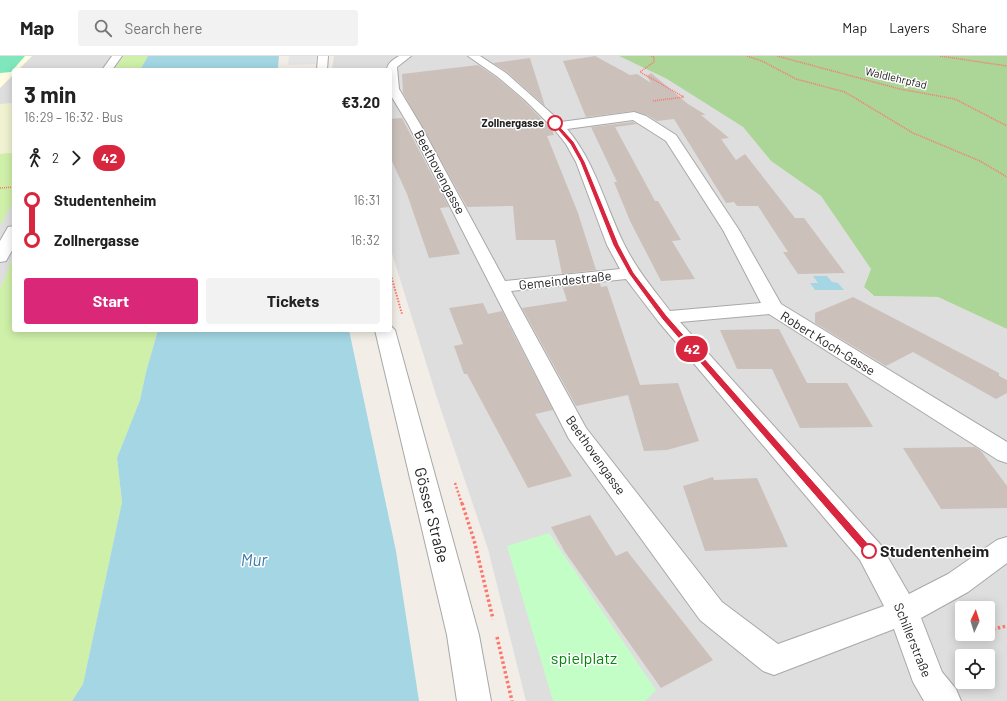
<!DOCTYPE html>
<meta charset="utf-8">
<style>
:root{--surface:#fff;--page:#f2f2f2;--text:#222;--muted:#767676;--line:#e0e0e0;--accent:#db2777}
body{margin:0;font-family:Barlow,sans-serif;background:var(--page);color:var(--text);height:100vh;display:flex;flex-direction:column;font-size:15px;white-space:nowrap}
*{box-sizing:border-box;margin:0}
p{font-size:13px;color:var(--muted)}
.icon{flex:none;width:22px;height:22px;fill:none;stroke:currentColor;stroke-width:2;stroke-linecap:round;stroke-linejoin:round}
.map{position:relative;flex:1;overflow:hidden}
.drawer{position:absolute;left:12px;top:12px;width:380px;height:264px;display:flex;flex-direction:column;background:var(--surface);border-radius:4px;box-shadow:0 2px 10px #0003}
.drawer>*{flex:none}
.badge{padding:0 8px;border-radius:13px;font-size:14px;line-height:26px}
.needle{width:26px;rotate:4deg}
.buttons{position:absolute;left:955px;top:545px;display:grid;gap:8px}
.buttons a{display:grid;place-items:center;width:40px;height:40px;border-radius:4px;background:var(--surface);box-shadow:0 2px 10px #0003;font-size:20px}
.map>.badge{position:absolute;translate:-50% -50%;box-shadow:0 0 0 2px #fff}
.legs{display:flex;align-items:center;gap:6px;height:44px;padding:0 12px;font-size:13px}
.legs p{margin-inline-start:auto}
.summary{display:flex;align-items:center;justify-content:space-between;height:68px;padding:0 12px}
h1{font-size:22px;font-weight:700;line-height:30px}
.button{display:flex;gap:8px;margin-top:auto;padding:8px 12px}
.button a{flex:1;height:46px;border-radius:4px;background:var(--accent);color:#fff;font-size:16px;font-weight:700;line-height:46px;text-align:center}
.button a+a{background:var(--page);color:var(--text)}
ul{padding:0 12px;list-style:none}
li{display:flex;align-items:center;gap:14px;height:40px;font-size:15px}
li i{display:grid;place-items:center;width:6px;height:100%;margin:0 5px;background:currentColor}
li i::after{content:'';width:10px;height:10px;margin:-5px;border:3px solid;border-radius:50%;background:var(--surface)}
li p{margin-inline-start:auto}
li:first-child i{background:linear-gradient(#0000 50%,currentColor 0)}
li:last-child i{background:linear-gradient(currentColor 50%,#0000 0)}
header{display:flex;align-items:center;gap:24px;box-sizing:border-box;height:56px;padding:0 20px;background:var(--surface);border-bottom:1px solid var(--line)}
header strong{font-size:19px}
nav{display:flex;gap:22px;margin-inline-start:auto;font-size:14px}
.search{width:280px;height:36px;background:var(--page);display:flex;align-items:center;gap:10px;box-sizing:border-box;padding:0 14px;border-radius:4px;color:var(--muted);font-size:15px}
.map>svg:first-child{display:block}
.residential{fill:#dfdede;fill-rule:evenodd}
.education{fill:#fffee3}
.farmland{fill:#f1f2d1}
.grass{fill:#cff0a9}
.forest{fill:#acd598}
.park{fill:#c2fec5}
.pitch{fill:#7fe7bb}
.parking{fill:#e5e5e5}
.water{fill:#a4d7e3}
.building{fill:#cbc0ba}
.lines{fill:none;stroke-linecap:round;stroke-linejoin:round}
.minor-casing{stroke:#a8a8a8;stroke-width:2}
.path-far3{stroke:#ff756b;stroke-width:1.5;stroke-dasharray:1 1;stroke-linecap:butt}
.path-far2{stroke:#ff756b;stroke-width:2;stroke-dasharray:1.5 1.5;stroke-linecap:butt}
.path-far1{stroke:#ff756b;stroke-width:2.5;stroke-dasharray:2 2;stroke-linecap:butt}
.path{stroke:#ff756b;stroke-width:3.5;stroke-dasharray:2.5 2.5;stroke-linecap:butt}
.minor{fill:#fff;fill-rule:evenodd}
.line-1{fill:#d7263d;stroke:#fff}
.stop-1-dot{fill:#fff;stroke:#d7263d;stroke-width:2}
.labels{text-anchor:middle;stroke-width:3;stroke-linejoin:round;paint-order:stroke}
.far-street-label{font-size:11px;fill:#212121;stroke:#fff}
.far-stop-label{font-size:11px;font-weight:bold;fill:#212121;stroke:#fff;text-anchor:end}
.street-label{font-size:13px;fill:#212121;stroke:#fff}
.near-street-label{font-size:16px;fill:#212121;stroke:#fff}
.near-stop-label{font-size:16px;font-weight:bold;fill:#212121;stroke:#fff;text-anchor:start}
.near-park-label{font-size:16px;fill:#028708;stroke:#fff}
.near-water-label{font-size:17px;font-style:italic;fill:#3e78aa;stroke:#fff}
</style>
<header>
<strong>Map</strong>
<div class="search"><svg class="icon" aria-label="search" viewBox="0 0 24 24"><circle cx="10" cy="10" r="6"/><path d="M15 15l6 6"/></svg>Search here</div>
<nav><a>Map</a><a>Layers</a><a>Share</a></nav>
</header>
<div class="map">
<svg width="1007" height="645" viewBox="0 0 1007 645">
<rect width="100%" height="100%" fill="#f2eee7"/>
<g class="residential">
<path d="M0,0H124L114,14H14V199L0,233Z"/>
<path d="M334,0H619L667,23L743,71L771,105L821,140L871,213L864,231L873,240L938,241L1007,273V645H526L488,493L436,339L390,191V14H332ZM962,552H988V578H962ZM962,600H988V626H962Z"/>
</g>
<path class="education" d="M0,0H32L18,14H14V18L0,32Z"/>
<path class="farmland" d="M14,47V97L0,98V48Z"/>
<g class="grass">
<path d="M124,0H148L140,14H114Z"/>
<path d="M14,97V144L0,170V98Z"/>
<path d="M14,199V274H158L146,316L140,344L117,402L122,446L83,628L72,645H0V233Z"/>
</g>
<path class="forest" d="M619,0H1007V273L938,241L874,240L864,231L871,213L821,140L771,105L743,71L667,23Z"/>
<path class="park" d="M549,477L656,634L645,645H553L507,490Z"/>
<path class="pitch" d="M0,0H25L11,16L0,17Z"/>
<path class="parking" d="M289,0H316L315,8L288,9Z"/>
<g class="water">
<path d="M148,0H279L278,11L280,14H140Z"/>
<path d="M813,220H827L832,226L838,227L844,234H815L810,227H818Z"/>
<path d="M158,274H349L396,495L419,645H72L83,628L122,446L117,402L140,344L146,316Z"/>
</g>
<g class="building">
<path d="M595,0L630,19L637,18L651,27L647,20L651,17L688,48L706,59H701L729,82L721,83L736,104L745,98L795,162H804L845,217L798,218L783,196H788L758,150H737L734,146L726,147L674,63L657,65L647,59L634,55L586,61L563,5Z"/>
<path d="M530,2L545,50L507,16L493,7Z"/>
<path d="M478,9L497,22L524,45L552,74L554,79L547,80L578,157L596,214L562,218L555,184H516L513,150L467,151L403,37L402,18Z"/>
<path d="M402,62L449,151L440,152L460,198L429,202L407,138L390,101V63Z"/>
<path d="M633,66L637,68L615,71L655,145H658L681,184L672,185L695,223L661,225L630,165L614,126H617L591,71Z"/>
<path d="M600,227L601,231L607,230L640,329L678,327L699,385L667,394L644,395L628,339L576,350L522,252L567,245L563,232L565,231Z"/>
<path d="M853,241L999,317V320L1007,324V337L996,343L913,296L886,310L815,267V257Z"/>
<path d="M483,247L488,258L502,255L553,354L535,358L572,420L528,432L467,318H464L454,290L463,288L449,252Z"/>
<path d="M779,273L807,327H847L873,371L800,372L772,313H737L720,274Z"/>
<path d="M975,391L981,395L1007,430V452L941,453L903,392Z"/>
<path d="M713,421L714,424L757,422L788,491L705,495L683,430Z"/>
<path d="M590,459L616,500L627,495L713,604L661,632L565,496L551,471Z"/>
</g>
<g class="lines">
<g class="minor-casing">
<g id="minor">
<path d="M112,0H122L112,14H102Z"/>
<path d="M318,0H328L327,14H317Z"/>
<path d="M399,0H411L397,11L399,33L420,68L505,225L620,213L607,189L576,106L566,88L554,73L525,44L498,21L468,0H480L506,17L561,66L634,56L646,60L676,79L739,174L781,248L1007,386V407L998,404L769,258L680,266L880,488L909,538L948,518L997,484L1007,481V507L968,536L921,562L942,616L956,633L961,645H924L913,626L894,573L774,619L763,615L700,564L569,383L408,68L390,38V14H387C387,7 394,3 399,0ZM633,64L666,85L723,174L761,247L670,255C654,234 637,214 625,190C605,150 596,107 567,73ZM626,223L658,265L860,504L884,550L778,588L722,546L586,372L511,235Z"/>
<path d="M14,170V191L6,205L0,206V185L8,171Z"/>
<path d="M390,269L395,274L479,579L491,645H457L447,579L375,274H390Z"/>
</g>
</g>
<g class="path-far3">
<path d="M651,0L654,1V6L640,16L684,41"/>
<path d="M747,0L762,5L796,23L845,36L913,77L980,105L1007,121"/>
<path d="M777,0L900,33L955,43L1007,70"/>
<path d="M940,0L1007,10"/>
<path d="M653,45L684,41"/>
<path d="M0,132L14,131"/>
</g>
<path class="path-far2" d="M390,216L402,258"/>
<path class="path-far1" d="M455,427L462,448"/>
<g class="path">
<path d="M462,447L474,484L493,563"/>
<path d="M988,574L1007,570"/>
<path d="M497,581L512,645"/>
</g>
<use href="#minor" class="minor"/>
</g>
<path class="line-1" d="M555,65L574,86L585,106L619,189L634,217L667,260L872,492L874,495L872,497H865L662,263L629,218L613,189L580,106L570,88L552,67Z"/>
<g class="stop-1-dot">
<circle cx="555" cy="67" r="7"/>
<circle cx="869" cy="495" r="7"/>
</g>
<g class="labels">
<g class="far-street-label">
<text transform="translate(896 22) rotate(13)" y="4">Waldlehrpfad</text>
</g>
<g class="far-stop-label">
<text x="544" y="71">Zollnergasse</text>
</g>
<g class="street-label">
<text transform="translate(440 116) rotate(62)" y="5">Beethovengasse</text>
<text transform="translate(565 224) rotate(-6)" y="5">Gemeindestraße</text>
<text transform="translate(828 287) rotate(32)" y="5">Robert Koch-Gasse</text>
<text transform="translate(596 399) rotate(55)" y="5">Beethovengasse</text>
<text transform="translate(913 584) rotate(68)" y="5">Schillerstraße</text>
</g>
<g class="near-street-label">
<text transform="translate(432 459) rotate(76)" y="6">Gösser Straße</text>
</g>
<g class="near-stop-label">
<text x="880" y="501">Studentenheim</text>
</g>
<g class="near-park-label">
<text x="584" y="608">spielplatz</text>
</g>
<g class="near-water-label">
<text x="254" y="510">Mur</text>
</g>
</g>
</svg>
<div class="buttons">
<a><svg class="needle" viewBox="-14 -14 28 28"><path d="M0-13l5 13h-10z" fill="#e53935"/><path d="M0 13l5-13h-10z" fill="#767676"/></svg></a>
<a><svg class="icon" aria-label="locate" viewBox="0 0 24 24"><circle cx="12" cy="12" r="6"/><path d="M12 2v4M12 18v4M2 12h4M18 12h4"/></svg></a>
</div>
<b class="badge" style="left:692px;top:293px;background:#d7263d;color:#fff">42</b>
<section class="drawer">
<div class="summary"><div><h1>3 min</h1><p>16:29 – 16:32 · Bus</p></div><b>€3.20</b></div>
<div class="legs"><svg class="icon" aria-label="walk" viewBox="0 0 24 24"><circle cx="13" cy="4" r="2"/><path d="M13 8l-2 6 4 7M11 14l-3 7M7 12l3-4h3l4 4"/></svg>2<svg class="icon" aria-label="forward" viewBox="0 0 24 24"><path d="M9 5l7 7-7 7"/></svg><b class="badge" style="background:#d7263d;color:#fff">42</b></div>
<ul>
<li><i style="color:#d7263d"></i><b>Studentenheim</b><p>16:31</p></li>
<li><i style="color:#d7263d"></i><b>Zollnergasse</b><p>16:32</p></li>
</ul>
<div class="button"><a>Start</a><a>Tickets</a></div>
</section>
</div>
